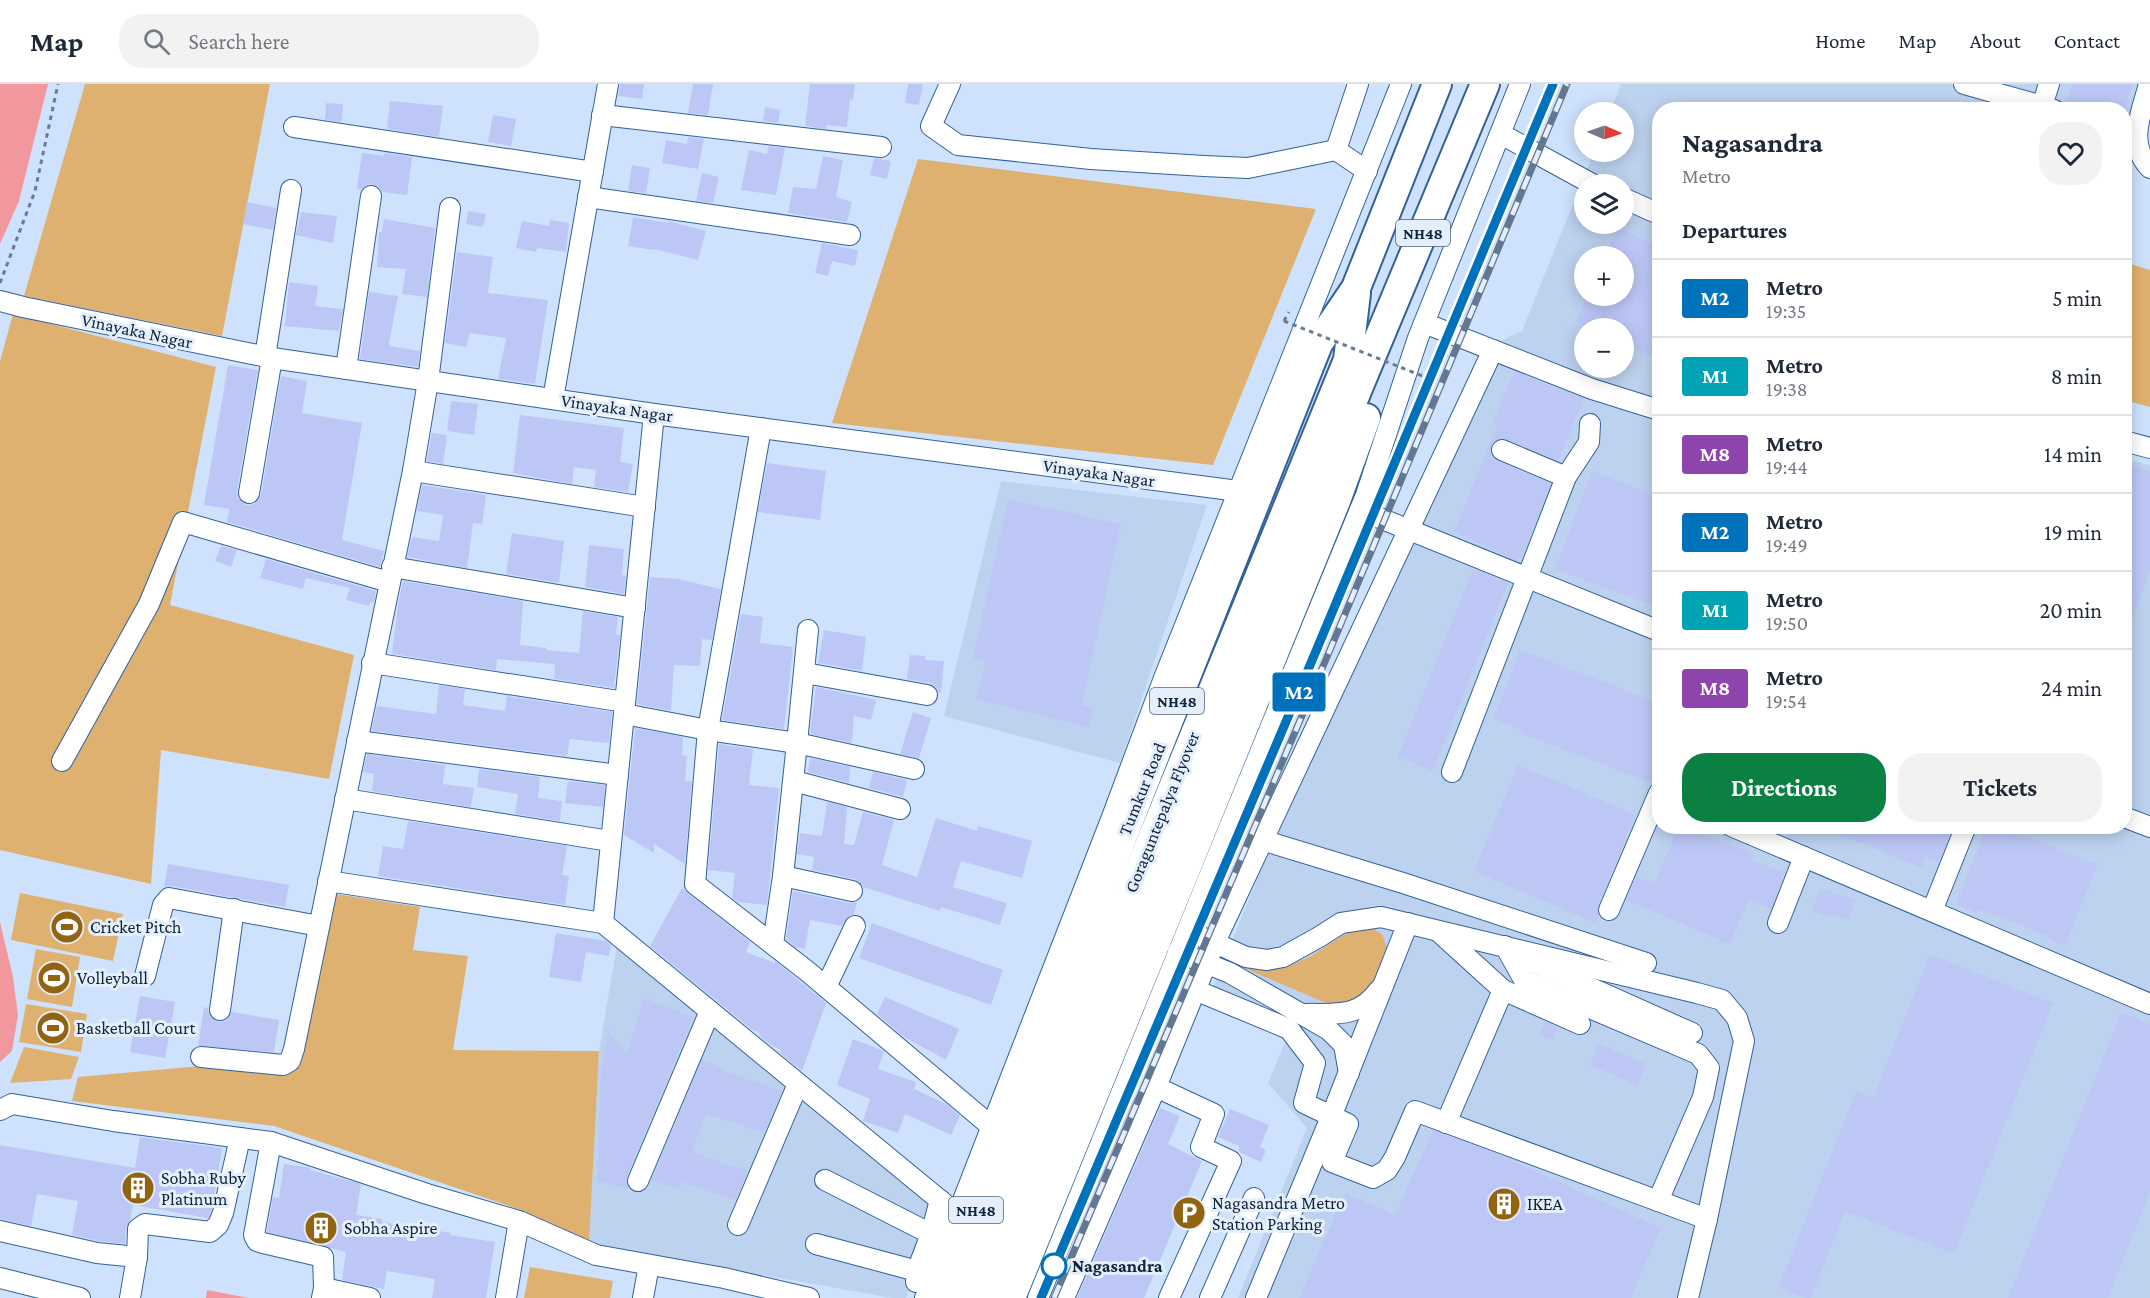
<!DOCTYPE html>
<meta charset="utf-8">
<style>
:root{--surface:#fff;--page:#f2f2f3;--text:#1f2937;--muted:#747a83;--line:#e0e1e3;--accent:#0b8043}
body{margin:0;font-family:"Crimson Pro",serif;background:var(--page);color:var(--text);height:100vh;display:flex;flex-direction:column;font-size:22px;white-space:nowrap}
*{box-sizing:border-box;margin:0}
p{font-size:20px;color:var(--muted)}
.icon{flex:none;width:33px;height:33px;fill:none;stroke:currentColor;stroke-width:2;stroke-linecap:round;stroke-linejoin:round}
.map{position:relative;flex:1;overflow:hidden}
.drawer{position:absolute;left:1652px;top:18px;width:480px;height:732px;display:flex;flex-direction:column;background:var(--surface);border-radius:24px;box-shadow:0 3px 15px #0003}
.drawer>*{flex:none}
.badge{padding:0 12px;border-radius:4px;font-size:21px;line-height:39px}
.needle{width:39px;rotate:92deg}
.tools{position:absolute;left:1574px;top:18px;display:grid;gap:12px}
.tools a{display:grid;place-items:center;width:60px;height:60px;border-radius:50%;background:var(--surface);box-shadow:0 3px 15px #0003;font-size:30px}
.map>.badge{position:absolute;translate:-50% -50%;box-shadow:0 0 0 3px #fff}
h2{padding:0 30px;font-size:22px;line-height:54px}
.round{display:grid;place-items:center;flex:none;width:63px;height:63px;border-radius:24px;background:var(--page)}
.overview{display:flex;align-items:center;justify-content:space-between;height:102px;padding:0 30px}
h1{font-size:28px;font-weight:700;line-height:45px}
.button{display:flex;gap:12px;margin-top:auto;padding:12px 30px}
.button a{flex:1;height:69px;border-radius:24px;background:var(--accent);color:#fff;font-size:24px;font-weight:700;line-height:69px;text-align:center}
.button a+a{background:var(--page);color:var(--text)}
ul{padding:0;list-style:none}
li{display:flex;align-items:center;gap:18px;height:78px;padding:0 30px;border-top:2px solid var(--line)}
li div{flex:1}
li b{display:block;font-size:22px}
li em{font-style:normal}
li .badge{min-width:66px;font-weight:700;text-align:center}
header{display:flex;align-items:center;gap:36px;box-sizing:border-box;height:84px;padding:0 30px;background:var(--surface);border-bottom:2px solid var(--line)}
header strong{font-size:28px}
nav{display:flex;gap:33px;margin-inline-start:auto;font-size:21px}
.search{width:420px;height:54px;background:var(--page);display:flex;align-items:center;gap:15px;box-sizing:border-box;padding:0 21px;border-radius:24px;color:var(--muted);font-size:22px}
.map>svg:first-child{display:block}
.built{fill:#bdd2ef;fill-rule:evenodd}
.green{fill:#dfb170}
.water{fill:#f3979e}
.building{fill:#bdc7f6}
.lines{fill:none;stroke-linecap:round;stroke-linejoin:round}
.minor-casing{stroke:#33619a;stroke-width:22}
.highway-casing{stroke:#33619a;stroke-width:32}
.path{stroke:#677b95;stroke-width:3;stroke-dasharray:4.5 4.5;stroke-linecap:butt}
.minor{stroke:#fff;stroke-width:20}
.highway{stroke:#fff;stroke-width:28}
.rail-casing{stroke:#637790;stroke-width:7}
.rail{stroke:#e5effc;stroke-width:4.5;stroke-dasharray:14;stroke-linecap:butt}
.path-bridge{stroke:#677b95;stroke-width:3;stroke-dasharray:4.5 4.5;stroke-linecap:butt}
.line-casing{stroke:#fff;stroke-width:14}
.line{stroke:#0072bc;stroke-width:9}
.stop-dot{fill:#fff;stroke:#0072bc;stroke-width:3}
.labels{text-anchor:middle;stroke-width:6;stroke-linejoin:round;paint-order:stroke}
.shield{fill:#e5effc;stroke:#4f6075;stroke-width:1.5}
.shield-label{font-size:16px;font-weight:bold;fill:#0f233b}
.street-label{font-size:18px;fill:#0f233b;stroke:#e5effc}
.poi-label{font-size:18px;fill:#0f233b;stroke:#e5effc;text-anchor:start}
.stop-label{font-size:18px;font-weight:bold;fill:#0f233b;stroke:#e5effc;text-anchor:start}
</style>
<header>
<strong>Map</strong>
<div class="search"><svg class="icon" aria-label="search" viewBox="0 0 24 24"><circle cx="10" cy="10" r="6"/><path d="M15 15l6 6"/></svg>Search here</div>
<nav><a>Home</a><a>Map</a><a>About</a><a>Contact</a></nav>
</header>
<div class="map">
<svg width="2150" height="1214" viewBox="0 0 2150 1214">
<rect width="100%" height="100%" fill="#cee2fd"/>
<g class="built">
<path d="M1621,0H2140L2124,50V26H1659V742H2124V375L2150,381V1214H1238L1307,1044L1268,999L1291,945L1211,909L1257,795L1347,590L1484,265L1522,247L1594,68H1623V28H1610ZM1584,100H1623V140H1584ZM1584,172H1623V212H1584ZM1584,244H1623V284H1584Z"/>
<path d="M1001,397L1207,421L1120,679L944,632Z"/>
<path d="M617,861L940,1125L906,1214H892L589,1160L599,967Z"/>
</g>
<g class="green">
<path d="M85,0H270L222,252L24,212Z"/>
<path d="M918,75L1316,125L1213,381L832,339Z"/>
<path d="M2124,178L2150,186V323L2124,316Z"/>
<path d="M13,230L216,283L170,521L354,571L329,695L161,666L151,800L0,766V277Z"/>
<path d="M20,809L123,830L113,877L11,856Z"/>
<path d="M336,810L420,823L413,866L468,872L453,966L599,967L589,1160L521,1126L274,1042L72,1017L78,993L300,973Z"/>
<path d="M1369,842L1382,850L1388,866C1378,896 1365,929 1326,919L1244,884L1273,886L1286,883L1309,873L1355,844Z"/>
<path d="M36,865L80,873L72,923L27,915Z"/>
<path d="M26,920L87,930L81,968L19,958Z"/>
<path d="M24,963L79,973L71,995L10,999Z"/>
<path d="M530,1183L613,1197L610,1214H524Z"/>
</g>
<g class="water">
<path d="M0,0H48L19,117L0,160Z"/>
<path d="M0,838L13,893L18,931L12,967L0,978Z"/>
<path d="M207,1206L248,1214H206Z"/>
</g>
<g class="building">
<path d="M620,0H644L642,15L618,12Z"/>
<path d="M693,0H713L708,31L688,29Z"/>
<path d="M810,0H855L853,16L850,15L847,43L826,41V45L805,42Z"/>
<path d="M908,0H923L919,21L905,19Z"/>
<path d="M2072,0H2133L2124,26H2094L2067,16Z"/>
<path d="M390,17L443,22L439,53L387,45Z"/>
<path d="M326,19L343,20L342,38L325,36Z"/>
<path d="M765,23L780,26L778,39L763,37Z"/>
<path d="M493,31L516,35L511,62L488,58Z"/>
<path d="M688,53L704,55L698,85L662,79L666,56L687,60Z"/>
<path d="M769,62L785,64L776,111L741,106L749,66L767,70Z"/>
<path d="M362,69L384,72V69L412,73L407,111L382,108L378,102L372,100L366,101L361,105H357Z"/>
<path d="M823,72L843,76L836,113L852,118L847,138L788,129L793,103L816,105Z"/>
<path d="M874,74L891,77L887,95L870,91Z"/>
<path d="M632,81L650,84L646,109L628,107Z"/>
<path d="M702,89L719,93L713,119L696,117Z"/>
<path d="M247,118L276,124L273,146L243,140Z"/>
<path d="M468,127L486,130L483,143L466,140Z"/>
<path d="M301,128L337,132L333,159L296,151Z"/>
<path d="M633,133L668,139V137L706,147L698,176L654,165L653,166L628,162Z"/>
<path d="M384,135L435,144L427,213L402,210L406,185L377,183L379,148H382Z"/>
<path d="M550,136L569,139L566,168L537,164L536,168L516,164L522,137L549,142Z"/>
<path d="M1617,143L1659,163V276L1623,260V244H1590L1576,238L1587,212H1623V172H1604Z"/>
<path d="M822,159L858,166L855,182L832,177L828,192L815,189Z"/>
<path d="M457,168L493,173L488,209L548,216L535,300L498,295L506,254L469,249L467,263L445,259Z"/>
<path d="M289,198L318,202L315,222L343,225L339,247L285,242Z"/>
<path d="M369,208L398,212L389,259L390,262L420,267L418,283L360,275Z"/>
<path d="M228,281L258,286L237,407L238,414L246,421L254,420L261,411L281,292L307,297L302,329L362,339L342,456L384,467L380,483L227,438L229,425L204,421Z"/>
<path d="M1514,287L1584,315L1558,377L1506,355L1495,356L1491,362L1492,373L1497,377L1551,400L1521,475L1518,474L1517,477L1454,448L1497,341L1492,339Z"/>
<path d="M451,317L478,320L474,351L447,347Z"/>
<path d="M520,331L624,344L620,378L633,380L628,408L594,403L596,386L574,383L572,400L513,389Z"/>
<path d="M432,349L447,351L443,380L427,377Z"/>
<path d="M2124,378L2150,388V486L2126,552H2124Z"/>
<path d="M767,379L826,387L820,436L758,428Z"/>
<path d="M1592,387L1659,413V524L1555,485Z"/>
<path d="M422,401L486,411L482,440L473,439L467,484L407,473L412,453L439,457L443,431L417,427Z"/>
<path d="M1008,415L1121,440L1082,621L1094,624L1089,644L976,615L986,577L973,574Z"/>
<path d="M512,449L564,457L559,499L506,490Z"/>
<path d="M589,461L624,465L622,491L626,492L624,510L585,503Z"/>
<path d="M221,462L237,466L231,483L215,477Z"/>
<path d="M266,475L376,507L374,519L370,518L369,522L346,516L350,504L306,494L303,505L260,494Z"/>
<path d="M1473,485L1508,499L1433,687L1398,673Z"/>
<path d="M650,493L678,495L721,505L712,556L702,555L700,582L674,581L671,627L637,620Z"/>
<path d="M403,497L523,517L520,561L546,564V566L579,569L583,527L618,533L616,551H620L614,604L554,595L555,580L497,575L496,586L392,570L398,521Z"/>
<path d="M741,530L763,533L760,559L793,563L784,645L722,636Z"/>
<path d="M824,546L866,553L862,587L818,579Z"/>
<path d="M1520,566L1659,619V690L1656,698L1652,699L1520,649L1522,646L1494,635Z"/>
<path d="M910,571L925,572V576L944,577L941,609H939L935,602L930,599L907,595Z"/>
<path d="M439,601L465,605L463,621L505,627L507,612L612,628L609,659L570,655L567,672L372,647L377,622L436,630Z"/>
<path d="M816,603L876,616L871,636L854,632L852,659L810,650Z"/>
<path d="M913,628L931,634L919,674L900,670Z"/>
<path d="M635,644L683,653L682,671L687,672L685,697H692L685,780L654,760V769L624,751Z"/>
<path d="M719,660L753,665L749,701L779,704L767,821L738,818L732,814L735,789L708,786Z"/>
<path d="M367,670L445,681L443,700L474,704L471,723L372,707L374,690L363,688Z"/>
<path d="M810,674L850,683L849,699L808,688Z"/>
<path d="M1518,681L1636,731L1598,821L1599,832L1596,839L1474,787Z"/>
<path d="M479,685L540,693L538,714L562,717L560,737L515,730L518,710L477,703Z"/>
<path d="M873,688L907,696L903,713L869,704Z"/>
<path d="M568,697L605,701L603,723L565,719Z"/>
<path d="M827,718L847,723L844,760L854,761L863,728L894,736L882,781L917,793L936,734L977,747L978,742L1032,757L1022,794L961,777L953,803L1007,819L1000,841L941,823L940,827L863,803L855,795L812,786L814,773L797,770L800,749L822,752Z"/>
<path d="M408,737L567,762L562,791L569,792L565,821L378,792L383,762L403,765Z"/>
<path d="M1953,742L1939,778L1926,773L1922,784L1822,743Z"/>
<path d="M1987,742L2017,753L2018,750L2098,780L2065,862L2047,854L2048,852L1978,825L1977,829L1956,820Z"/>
<path d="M1678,744L1693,750L1694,748L1727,760V759L1754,770L1751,776L1785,788L1771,825L1748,816L1730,860L1626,816L1636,793L1654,800Z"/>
<path d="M168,780L289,801L285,823L171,802L164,803Z"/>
<path d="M682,804L750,858L746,868L775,879V877L826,919L802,987L780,969L781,966L771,961L758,951L760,949L751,945L650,862Z"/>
<path d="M1820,804L1856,816L1849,836L1832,830L1830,834L1812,827Z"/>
<path d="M793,807L849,819L857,818L854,830L848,833L842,842L810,836L805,865L795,863L786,855Z"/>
<path d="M872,839L1003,886L991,921L859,874Z"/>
<path d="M556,849L606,857L611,861L609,872L586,868L581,898L549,893Z"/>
<path d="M1930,870L2053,919L1954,1170L1845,1127L1811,1214H1805L1779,1203L1856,1007L1873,1014Z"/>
<path d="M140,912L175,918L165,974L130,968Z"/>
<path d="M885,913L959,945L946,976L904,953L877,930Z"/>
<path d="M644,914L693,933L627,1092L626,1099L629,1105L597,1097L601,990L608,947L627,970Z"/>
<path d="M204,923L208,924L209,930L212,935L218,938L225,937L232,928L279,936L274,968L198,962Z"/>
<path d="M2121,928L2150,940V1108L2108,1214H2008Z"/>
<path d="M1545,938L1558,944L1553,956L1539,951Z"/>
<path d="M853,955L884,967L878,985L916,998L914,1005L946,1020L960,1032L951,1051L905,1030L898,1049L863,1037L870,1015L837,1001Z"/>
<path d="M1598,959L1646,980L1637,1001L1590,981Z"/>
<path d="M702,976L723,984L722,987L782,1007L764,1049L706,1030L692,1068L748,1087L736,1116L681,1098L678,1105L652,1096Z"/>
<path d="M1133,1012L1138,1014L1051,1214Z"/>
<path d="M1160,1024L1180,1032L1168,1060L1202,1077L1144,1214H1077Z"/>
<path d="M1230,1025L1269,1041L1260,1063L1266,1066L1261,1078L1239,1068V1062L1218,1053Z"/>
<path d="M1433,1046L1490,1067L1661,1144L1631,1214H1299L1345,1109L1395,1131Z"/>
<path d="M140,1053L222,1064L212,1125L208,1134L133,1121L130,1136L126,1144L125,1160L99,1157L72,1151L78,1117L37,1110L31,1142L0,1135V1061L135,1084Z"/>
<path d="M284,1080L311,1084V1086L361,1100L356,1131L382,1135V1138L451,1149L450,1151L495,1158L486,1214H432L435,1195L387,1187L384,1205L342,1196L346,1168L267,1148L273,1113L279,1114Z"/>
</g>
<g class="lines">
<g class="minor-casing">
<g id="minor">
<path d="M950,0L931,42L958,61L1091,75L1204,82L1248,84L1336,66"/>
<path d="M1358,0L1336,66L1367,87"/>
<path d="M1964,0L2042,22"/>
<path d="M2049,0L2042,22L2054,26"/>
<path d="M2149,0C2142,28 2126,59 2150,84"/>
<path d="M602,31L881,63"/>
<path d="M294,43L593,88"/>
<path d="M1501,50L1592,100"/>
<path d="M588,113L850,151"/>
<path d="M1623,114L1659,130"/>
<path d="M0,217L23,223L272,274L654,330L1238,407"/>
<path d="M1424,239L1592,305L1659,326"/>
<path d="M265,273L291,106"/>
<path d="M346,285L371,112"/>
<path d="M553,315L608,0"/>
<path d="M761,344L708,646L695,800L807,887L992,1043"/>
<path d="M2124,357L2150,364"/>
<path d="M413,387L645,423"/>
<path d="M1566,393L1589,358L1590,340"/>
<path d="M249,409L272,274"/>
<path d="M1360,426L1659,547"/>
<path d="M392,483L635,524"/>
<path d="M372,579L625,618"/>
<path d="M805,589L927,611"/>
<path d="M624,630L708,646L797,659L808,546"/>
<path d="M357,657L618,691"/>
<path d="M62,677L149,520L183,438L389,498"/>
<path d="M1452,688L1566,393L1502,366"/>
<path d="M794,697L900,725"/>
<path d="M345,715L610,757"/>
<path d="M2124,733L2150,743"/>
<path d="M1731,742L2150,920"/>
<path d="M1262,756L1403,799L1646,879"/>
<path d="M783,792L852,807"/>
<path d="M328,797L603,839L654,330"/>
<path d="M1609,826L1659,709"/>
<path d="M1932,827L1966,742"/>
<path d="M603,839L958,1131"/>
<path d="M1778,839L1804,773"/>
<path d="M1438,847L1503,906L1580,940"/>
<path d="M1204,854L1246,873L1267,876L1283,873L1319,853L1341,839L1381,833L1697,909L1722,916L1737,934L1744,957L1707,1135L1688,1214"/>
<path d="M773,860L783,792L797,659L914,685"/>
<path d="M1505,862L1524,896L1698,970L1709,984L1703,1013L1658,1117"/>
<path d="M1178,868L1230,889L1329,946L1344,961L1349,989"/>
<path d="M1535,879L1692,949"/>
<path d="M145,892L163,821L169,814L319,842"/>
<path d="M826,903L855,842"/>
<path d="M1195,906L1289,945L1315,979L1304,1019L1348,1040L1332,1078L1373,1094L1387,1086L1395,1073L1415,1027L1707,1135"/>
<path d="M220,926L234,825"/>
<path d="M1303,930C1335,929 1358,935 1379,906"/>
<path d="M201,973L283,981L290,977L294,965L413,387L428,297L450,124"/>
<path d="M1156,1003L1214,1030L1201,1063L1231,1077L1169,1214"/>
<path d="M0,1026L12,1020L113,1037L271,1058L427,1110L519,1137L596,1171L724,1194L809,1214"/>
<path d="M1446,1039L1503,906"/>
<path d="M271,1058L254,1151L257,1157L263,1159L323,1173L324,1204"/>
<path d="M825,1096L931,1150"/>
<path d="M638,1097L710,927"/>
<path d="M738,1141L798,1000"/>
<path d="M0,1147L97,1169L137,1173L130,1214"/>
<path d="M816,1160L917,1187"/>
<path d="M137,1173L138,1145L145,1140L210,1148L218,1141L223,1129L240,1054"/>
<path d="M0,1194L80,1214"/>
<path d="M916,1198L917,1187L931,1150L940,1116"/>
<path d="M322,1214L324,1204L370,1214"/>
<path d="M506,1214L519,1137"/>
<path d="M643,1214L649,1181"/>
<path d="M925,1214L1112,733L1164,594L1401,0"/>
<path d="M1038,1214L1210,790L1366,411L1418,254L1520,0"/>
<path d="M1064,1214L1156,1003L1215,858L1493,266"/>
<path d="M1210,1214L1254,1114"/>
<path d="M1256,1214L1331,1033L1408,839"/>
</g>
</g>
<g class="highway-casing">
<g id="highway">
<path d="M941,1214L1010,1037L1318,260L1356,204L1437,0"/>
<path d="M964,1214L1348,276L1356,209"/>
<path d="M987,1214L1361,297L1485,0"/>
<path d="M1011,1214L1336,417L1366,334"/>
</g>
</g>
<g class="path">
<path d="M0,199L35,107L58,0"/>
<path d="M1284,237L1289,228"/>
</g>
<use href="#minor" class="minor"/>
<use href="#highway" class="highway"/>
<g class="rail-casing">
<g id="rail">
<path d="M1041,1214L1316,567L1553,0"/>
<path d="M1054,1214L1327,573L1567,0"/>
</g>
</g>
<use href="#rail" class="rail"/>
<path class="path-bridge" d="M1284,237L1425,293"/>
</g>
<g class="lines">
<g class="line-casing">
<path id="line" d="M1041,1214L1316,567L1553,0"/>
</g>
<use href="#line" class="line"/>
</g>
<defs>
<g id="stadium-disc" transform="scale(1.725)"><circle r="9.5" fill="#926411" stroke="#e5effc"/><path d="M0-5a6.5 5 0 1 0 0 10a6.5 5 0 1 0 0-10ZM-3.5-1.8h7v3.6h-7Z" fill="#fff"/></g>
<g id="building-disc" transform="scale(1.725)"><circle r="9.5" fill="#926411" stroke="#e5effc"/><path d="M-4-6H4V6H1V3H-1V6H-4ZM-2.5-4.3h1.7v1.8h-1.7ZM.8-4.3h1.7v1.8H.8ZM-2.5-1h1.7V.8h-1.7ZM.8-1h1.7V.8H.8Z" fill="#fff"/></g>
<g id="parking-disc" transform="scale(1.725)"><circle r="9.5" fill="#926411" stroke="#e5effc"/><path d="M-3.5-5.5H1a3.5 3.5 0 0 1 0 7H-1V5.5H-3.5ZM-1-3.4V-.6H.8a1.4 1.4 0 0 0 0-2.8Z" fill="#fff"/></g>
</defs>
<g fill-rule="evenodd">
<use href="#stadium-disc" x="67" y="843"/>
<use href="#stadium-disc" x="54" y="894"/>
<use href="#stadium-disc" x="53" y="944"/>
<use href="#building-disc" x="138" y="1104"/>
<use href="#building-disc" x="1504" y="1120"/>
<use href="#parking-disc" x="1189" y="1129"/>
<use href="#building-disc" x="321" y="1144"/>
</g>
<circle class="stop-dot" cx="1054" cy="1182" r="12"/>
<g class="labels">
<g class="shield">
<rect x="1396" y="136" width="54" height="26" rx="4.5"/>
<rect x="1150" y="604" width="54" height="26" rx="4.5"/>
<rect x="949" y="1113" width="54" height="26" rx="4.5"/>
</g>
<g class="shield-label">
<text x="1423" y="155">NH48</text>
<text x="1177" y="623">NH48</text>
<text x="976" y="1132">NH48</text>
</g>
<g class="street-label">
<text transform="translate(137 247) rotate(12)" y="6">Vinayaka Nagar</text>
<text transform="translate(617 324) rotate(8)" y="6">Vinayaka Nagar</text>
<text transform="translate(1099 389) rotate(8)" y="6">Vinayaka Nagar</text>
<text transform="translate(1142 705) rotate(-68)" y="6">Tumkur Road</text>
<text transform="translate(1162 728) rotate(-68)" y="6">Goraguntepalya Flyover</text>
</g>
<g class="poi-label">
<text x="90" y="849">Cricket Pitch</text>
<text x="77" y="900">Volleyball</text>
<text x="76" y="950">Basketball Court</text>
<text x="161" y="1100">Sobha Ruby<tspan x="161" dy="21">Platinum</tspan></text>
<text x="1212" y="1125">Nagasandra Metro<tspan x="1212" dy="21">Station Parking</tspan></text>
<text x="1527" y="1126">IKEA</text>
<text x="344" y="1150">Sobha Aspire</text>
</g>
<g class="stop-label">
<text x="1072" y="1188">Nagasandra</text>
</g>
</g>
</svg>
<div class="tools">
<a><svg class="needle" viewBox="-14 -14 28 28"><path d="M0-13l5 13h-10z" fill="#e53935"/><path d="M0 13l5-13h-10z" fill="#747a83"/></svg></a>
<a><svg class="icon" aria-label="layers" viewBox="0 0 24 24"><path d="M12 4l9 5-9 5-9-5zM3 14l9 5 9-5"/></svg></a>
<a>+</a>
<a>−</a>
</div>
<b class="badge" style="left:1299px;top:608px;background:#0072bc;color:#fff">M2</b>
<section class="drawer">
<div class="overview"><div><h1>Nagasandra</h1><p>Metro</p></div><a class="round"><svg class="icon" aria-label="heart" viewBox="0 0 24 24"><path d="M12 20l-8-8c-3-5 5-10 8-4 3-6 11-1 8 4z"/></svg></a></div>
<h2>Departures</h2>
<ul>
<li><span class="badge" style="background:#0072bc;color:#fff">M2</span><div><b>Metro</b><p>19:35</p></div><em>5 min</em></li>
<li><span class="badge" style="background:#00a3b4;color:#fff">M1</span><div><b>Metro</b><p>19:38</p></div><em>8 min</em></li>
<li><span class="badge" style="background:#8e44ad;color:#fff">M8</span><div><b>Metro</b><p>19:44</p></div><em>14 min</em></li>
<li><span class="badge" style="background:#0072bc;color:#fff">M2</span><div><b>Metro</b><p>19:49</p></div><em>19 min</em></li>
<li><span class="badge" style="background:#00a3b4;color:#fff">M1</span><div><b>Metro</b><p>19:50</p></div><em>20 min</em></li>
<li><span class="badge" style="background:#8e44ad;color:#fff">M8</span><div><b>Metro</b><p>19:54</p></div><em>24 min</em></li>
</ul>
<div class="button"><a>Directions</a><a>Tickets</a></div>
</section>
</div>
